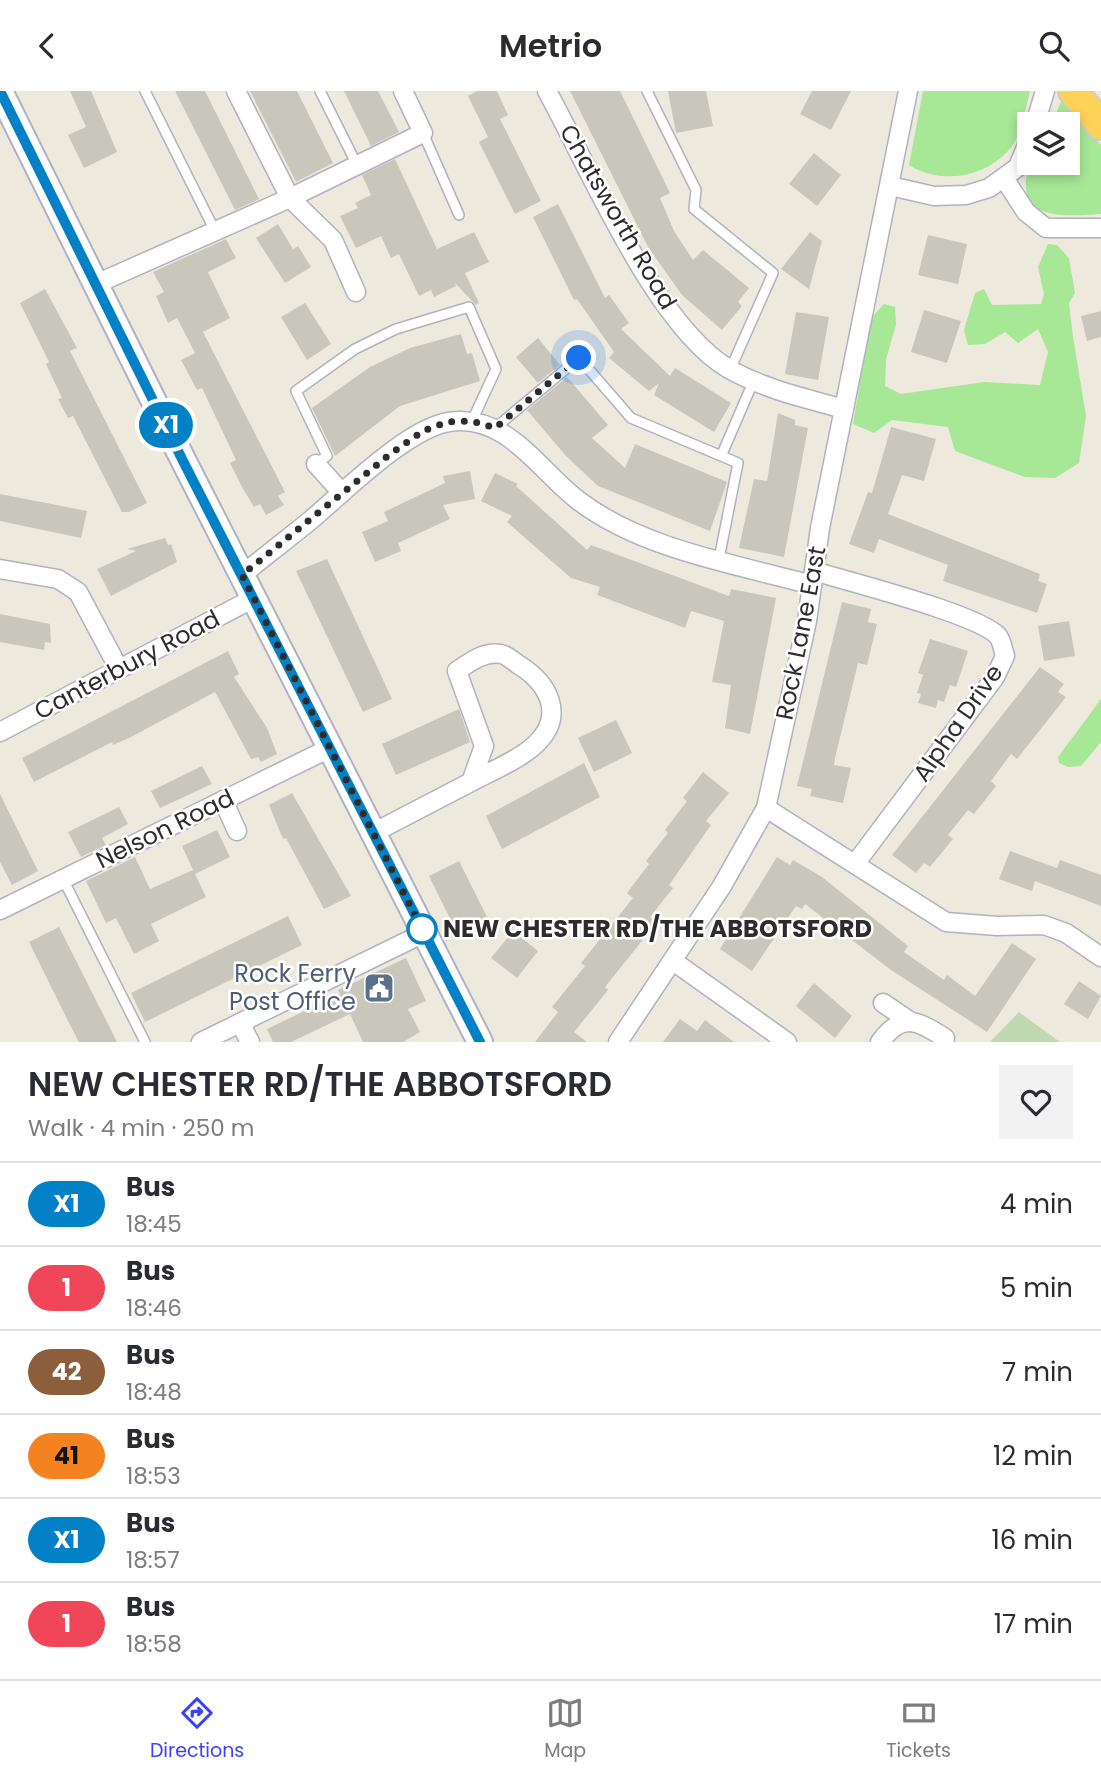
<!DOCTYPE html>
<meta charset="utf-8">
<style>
:root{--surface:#fff;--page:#f2f2f3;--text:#2b2b33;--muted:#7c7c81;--line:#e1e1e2;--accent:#3940ff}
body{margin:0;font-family:Poppins,sans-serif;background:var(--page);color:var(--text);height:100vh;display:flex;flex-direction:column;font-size:26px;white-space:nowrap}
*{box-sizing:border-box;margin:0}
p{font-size:23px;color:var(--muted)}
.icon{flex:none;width:38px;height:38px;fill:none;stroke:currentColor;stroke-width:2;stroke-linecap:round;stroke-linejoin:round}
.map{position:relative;height:951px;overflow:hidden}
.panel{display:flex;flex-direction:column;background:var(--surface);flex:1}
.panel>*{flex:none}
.badge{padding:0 14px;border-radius:23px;font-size:24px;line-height:46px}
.buttons{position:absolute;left:1017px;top:21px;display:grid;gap:14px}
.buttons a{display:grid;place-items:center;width:63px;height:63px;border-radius:0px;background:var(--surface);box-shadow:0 4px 10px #0003;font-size:35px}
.you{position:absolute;width:35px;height:35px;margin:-18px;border:5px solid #fff;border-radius:50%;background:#1a73e8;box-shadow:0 0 0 10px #1a73e833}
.map>.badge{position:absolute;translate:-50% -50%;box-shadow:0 0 0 4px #fff}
.round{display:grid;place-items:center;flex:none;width:74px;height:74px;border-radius:0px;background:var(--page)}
.overview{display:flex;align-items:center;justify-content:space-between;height:119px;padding:0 28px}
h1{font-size:33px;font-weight:600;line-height:52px}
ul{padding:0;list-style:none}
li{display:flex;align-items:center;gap:21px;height:84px;padding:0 28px;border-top:2px solid var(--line)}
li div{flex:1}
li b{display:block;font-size:26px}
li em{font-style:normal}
li .badge{min-width:77px;font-weight:700;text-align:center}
header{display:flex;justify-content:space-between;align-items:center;height:91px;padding:0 28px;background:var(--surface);font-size:32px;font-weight:600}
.tabs{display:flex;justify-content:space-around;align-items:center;height:98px;border-top:2px solid var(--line);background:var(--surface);font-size:19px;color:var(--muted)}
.tabs a{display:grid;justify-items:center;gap:4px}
.tabs .on{color:var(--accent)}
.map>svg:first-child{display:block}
.green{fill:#a6e896}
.cemetery{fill:#c0d9b3}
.building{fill:#c9c7bc}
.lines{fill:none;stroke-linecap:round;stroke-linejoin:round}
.service-casing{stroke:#b1b2c0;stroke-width:12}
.minor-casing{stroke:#b1b2c0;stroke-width:21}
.secondary-casing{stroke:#b1b2c0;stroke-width:28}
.trunk-casing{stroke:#ccc;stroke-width:32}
.service{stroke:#fff;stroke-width:9}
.minor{stroke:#fff;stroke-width:18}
.secondary{stroke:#fff;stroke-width:24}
.trunk{stroke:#fcd257;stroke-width:28}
.line-casing{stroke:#fff;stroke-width:16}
.line{stroke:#0281c7;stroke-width:10}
.walk{stroke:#2c2c2c;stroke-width:7;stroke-dasharray:0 12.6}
.stop-dot{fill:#fff;stroke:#0281c7;stroke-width:3.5}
.labels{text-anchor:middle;stroke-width:5;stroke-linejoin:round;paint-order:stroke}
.street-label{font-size:24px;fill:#2c2c2c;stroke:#fff}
.stop-label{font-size:24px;font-weight:bold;fill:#2c2c2c;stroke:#fff;text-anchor:start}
.service-label{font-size:24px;fill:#4e5e75;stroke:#fff;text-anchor:end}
</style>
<header><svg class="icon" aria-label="back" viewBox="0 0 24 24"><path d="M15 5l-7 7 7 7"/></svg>Metrio<svg class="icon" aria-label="search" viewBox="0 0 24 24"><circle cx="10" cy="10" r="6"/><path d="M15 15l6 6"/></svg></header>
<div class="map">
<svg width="1101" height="951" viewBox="0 0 1101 951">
<rect width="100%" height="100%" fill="#eee9dd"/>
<g class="green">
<path d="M923,0H1030C1025,20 1022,45 1008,60C982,88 939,93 909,74Z"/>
<path d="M1062,8L1101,54V123C1060,126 1011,129 1030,72H1068V33H1052Z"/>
<path d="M1048,153L1057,154L1069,167L1075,202L1069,212L1073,246L1086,325L1079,372L1055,387L1025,386L955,360L948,336L892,329L874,342L853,333L871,227L884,213L895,216L896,234L886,268L885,295L901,303L984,291L1040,294L1048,261L1038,238L1018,252L1005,241L985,253L968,254L964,239L975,202L984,198L992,214L1041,213L1044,203L1038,176Z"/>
<path d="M1101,608V651L1081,675L1068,676L1059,672L1058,666Z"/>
</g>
<path class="cemetery" d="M1019,921L1060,951H990Z"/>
<g class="building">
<path d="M70,0H91L117,61L84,77L68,44L86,36Z"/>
<path d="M175,0H205L259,108L235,119Z"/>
<path d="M250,0H297L333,72L296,91Z"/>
<path d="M344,0H378L399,41L371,55Z"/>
<path d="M477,0H497L508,24L500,28L541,110L515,123L479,51L488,46L468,5Z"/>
<path d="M570,0H620L670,102L660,107L674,140L693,169L703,159L749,197L738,211L742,215L722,239L682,204L648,156Z"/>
<path d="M668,0H706L713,35L676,42Z"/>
<path d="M812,0H851L831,39L800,23Z"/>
<path d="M814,62L841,84L817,115L789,93Z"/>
<path d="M395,68L437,158L474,141L489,171L465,182L479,212L476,214L455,192L456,195L434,206L431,199L419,205L399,163L391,167L381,145L356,157L340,125L358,117L355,112L371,104L362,84Z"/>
<path d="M558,113L605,207L609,204L629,232L621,238L670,285L675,277L731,312L714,341L654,304L659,292L649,300L609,267L614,261L577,208L574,209L533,126Z"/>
<path d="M278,133L293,158L298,155L311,176L285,192L256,147Z"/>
<path d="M810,141L822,150L809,198L781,178Z"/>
<path d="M928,144L967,153L958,193L918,184Z"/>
<path d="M226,148L236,167L208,181L230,227L203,241L285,401L278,405L284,414L266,424L260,413L254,416L242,396L230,372L236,369L202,297L197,299L181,269L195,262L177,227L168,232L156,205L164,201L153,181Z"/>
<path d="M45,198L77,257L70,260L147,412L129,421H122L73,325L68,327L58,308L62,307L46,273L49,271L20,212Z"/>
<path d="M305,212L331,253L307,269L281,226Z"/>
<path d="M924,219L961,230L947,272L911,261Z"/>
<path d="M1101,220V246L1087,250L1081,225Z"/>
<path d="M796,221L829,226L818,289L785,283Z"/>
<path d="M461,243L467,263L472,262L480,290L400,315L335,365L312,317L370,276L410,257Z"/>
<path d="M538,247L560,274L538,292L516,266Z"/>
<path d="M567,286L608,334L592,347L625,377L635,353L727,391L710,440L598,395L566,365L527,319Z"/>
<path d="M778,322L795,329V334L808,337L784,466L739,457L754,388L767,390Z"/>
<path d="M891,336L936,348L924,390L902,384L888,423L1040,483L1038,490L1047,493L1037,522L943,490L948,474L879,448L874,462L849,453L868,401L872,402Z"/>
<path d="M470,380L475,408L443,414L450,428L398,452L401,460L375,471L362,441L388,430L384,421L445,392L443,385Z"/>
<path d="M495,382L518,393L516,395L587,459L591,454L729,505L731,498L776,507L750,643L725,637L731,594L712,591L724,530L691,520L685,537L597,504L600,496L571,487L507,431L512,425L481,410Z"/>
<path d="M0,403L87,420L81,447L0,430Z"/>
<path d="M165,447L168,454L171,453L177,471L111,505L97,478L136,460L127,458Z"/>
<path d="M327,468L392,608L363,621L296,480Z"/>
<path d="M842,511L871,518L868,531L877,533L867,574L858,572L835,667L834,674L851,677L843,712L810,705L812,698L797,695Z"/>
<path d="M0,523L50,533L51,552L45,551L44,559L0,551Z"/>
<path d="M1069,530L1075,565L1044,570L1038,535Z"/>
<path d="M930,548L968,560L956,596L950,594L944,611L938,609L936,617L918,612L921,603L917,602L923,584L918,582Z"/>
<path d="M228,560L239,583L234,586L267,637L277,663L261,671L258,666L251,668L215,601L131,646L113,654L112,651L34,691L22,667Z"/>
<path d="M1040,576L1064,593L1058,601L1066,606L1017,668L1011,663L991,690L996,695L974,723L968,719L948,744L953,748L930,776L924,772L916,782L892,764Z"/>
<path d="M459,618L470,651L396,684L382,653Z"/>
<path d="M616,629L632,662L594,681L578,647Z"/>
<path d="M584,672L600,706L502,758L486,725Z"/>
<path d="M202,675L212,693L160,717L151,700Z"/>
<path d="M703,681L729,702L706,730L711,734L669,794L673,797L650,826L657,831L605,896L608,899L574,941L587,951H535L558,921L552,916L585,875L581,872L633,807L627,802L649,773L646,770L668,742L665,739L687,710L683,707Z"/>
<path d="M292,702L351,805L324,818L286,747L283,748L269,714Z"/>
<path d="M0,703L38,780L12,794L0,771Z"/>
<path d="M119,716L128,733L102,747L106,754L81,766L68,741Z"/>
<path d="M217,739L230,766L195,783L206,806L151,833L159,850L134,863L116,827L106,832L86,790L135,766L150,798L193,779L182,755Z"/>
<path d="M1010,760L1057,777L1060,769L1101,784V815L1035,790L1032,800L999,788Z"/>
<path d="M777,766L790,774L793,769L822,786L908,855L904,861L944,889L947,884L975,905L1012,852L1036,868L987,941L891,879L805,813L802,818L796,815L752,880L720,858Z"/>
<path d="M459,770L491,834L460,848L429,785Z"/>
<path d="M288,825L302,854L145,931L131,902Z"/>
<path d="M59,836L107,931L117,951H79L68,930L29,851Z"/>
<path d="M513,840L538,860L517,887L491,867Z"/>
<path d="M406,867L426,910L408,918L420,941L403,951H363L350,923L291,951H273L267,938L340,903L338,899Z"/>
<path d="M1079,890L1101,905L1088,928L1064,913Z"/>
<path d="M814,892L852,925L835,947L796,915Z"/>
<path d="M680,928L697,940L705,929L734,951H663Z"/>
</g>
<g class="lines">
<g class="service-casing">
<g id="service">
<path d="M145,0L215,140"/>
<path d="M320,0L357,74"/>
<path d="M647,0L696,99L694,118L773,182L730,279"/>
<path d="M423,42L459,124"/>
<path d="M495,337L579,267L631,327L738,372L719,468"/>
<path d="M722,363L754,289"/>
<path d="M316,373L327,365L296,300L355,258L396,238L469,216L496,278L472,330"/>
<path d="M63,788L145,951"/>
</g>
</g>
<g class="minor-casing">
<g id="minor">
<path d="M236,0L290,107L333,149L356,201"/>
<path d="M547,0C589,76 656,236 729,278C764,298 805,307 844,318"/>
<path d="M1035,33L1045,0"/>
<path d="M1004,87L1026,121L1046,137H1101"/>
<path d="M890,95L934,105L966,104L989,97L1018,76L1029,49"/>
<path d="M96,193L290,107L423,42L403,0"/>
<path d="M316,373L342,402"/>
<path d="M0,478L58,488L78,501L119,578"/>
<path d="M814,480C849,491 978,523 998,545C1002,550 1003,559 1005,565L995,586L855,773"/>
<path d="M242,484C265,465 289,447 312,428C344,401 408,337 449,331C507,322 539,380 579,410C644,459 736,473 812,494"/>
<path d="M0,641L254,507"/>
<path d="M223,709L237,740"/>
<path d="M766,717L946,831L997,835L1044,834L1066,842L1101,866"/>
<path d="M373,742L471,691L484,655L457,580C470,571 484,560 501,563C507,564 514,571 519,574C548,592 566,624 536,653C519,669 491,680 471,691"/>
<path d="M0,819L330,657"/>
<path d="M673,870L787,951"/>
<path d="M883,912L911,931"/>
<path d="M240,932L250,951"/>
<path d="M201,951L424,842"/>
<path d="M618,951L722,795L766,717L807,530L820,437L908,0"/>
<path d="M880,951C902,921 917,929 945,947"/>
</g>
</g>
<g class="secondary-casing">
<path id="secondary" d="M0,0L172,347L480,951"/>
</g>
<g class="trunk-casing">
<path id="trunk" d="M1073,0L1101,34"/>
</g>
<use href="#service" class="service"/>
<use href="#minor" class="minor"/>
<use href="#secondary" class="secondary"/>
<use href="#trunk" class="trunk"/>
</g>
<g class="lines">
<g class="line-casing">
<path id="line" d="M0,0L183,370L480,951"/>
</g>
<use href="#line" class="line"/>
<path class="walk" d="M422,838L424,842L242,484L389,364L423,340L447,331L472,330L495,337L579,267"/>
</g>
<defs>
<g id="civic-square" transform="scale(1.575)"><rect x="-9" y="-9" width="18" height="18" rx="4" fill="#5c6f8a" stroke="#fff"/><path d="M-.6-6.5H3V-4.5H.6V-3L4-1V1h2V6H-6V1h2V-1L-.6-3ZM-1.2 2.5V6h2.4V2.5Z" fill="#fff"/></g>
</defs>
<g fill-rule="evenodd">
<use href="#civic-square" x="379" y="897"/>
</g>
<circle class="stop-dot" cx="422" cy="838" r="14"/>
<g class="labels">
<g class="street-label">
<text transform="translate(618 126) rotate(60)" y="8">Chatsworth Road</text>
<text transform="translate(801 542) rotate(-79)" y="8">Rock Lane East</text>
<text transform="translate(127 574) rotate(-28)" y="8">Canterbury Road</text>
<text transform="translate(958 632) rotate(-55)" y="8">Alpha Drive</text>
<text transform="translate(165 738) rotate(-26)" y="8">Nelson Road</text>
</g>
<g class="stop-label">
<text x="443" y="846">NEW CHESTER RD/THE ABBOTSFORD</text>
</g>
<g class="service-label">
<text x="356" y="891">Rock Ferry<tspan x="356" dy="28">Post Office</tspan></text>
</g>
</g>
</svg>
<div class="buttons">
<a><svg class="icon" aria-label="layers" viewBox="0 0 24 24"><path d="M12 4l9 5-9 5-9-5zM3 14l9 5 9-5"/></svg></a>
</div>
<div class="you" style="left:579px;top:267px"></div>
<b class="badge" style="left:166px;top:334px;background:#0281c7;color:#fff">X1</b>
</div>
<section class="panel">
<div class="overview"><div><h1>NEW CHESTER RD/THE ABBOTSFORD</h1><p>Walk · 4 min · 250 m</p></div><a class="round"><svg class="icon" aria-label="heart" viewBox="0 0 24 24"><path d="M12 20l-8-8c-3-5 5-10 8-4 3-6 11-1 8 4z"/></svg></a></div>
<ul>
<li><span class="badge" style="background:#0281c7;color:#fff">X1</span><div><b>Bus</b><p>18:45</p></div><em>4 min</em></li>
<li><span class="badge" style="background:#ef4659;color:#fff">1</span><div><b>Bus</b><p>18:46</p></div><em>5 min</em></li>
<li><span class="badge" style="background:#8b5e3c;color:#fff">42</span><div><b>Bus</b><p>18:48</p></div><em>7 min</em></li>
<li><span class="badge" style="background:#f58220;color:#111">41</span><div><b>Bus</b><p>18:53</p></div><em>12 min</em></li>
<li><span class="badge" style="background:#0281c7;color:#fff">X1</span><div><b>Bus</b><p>18:57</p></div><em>16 min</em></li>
<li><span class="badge" style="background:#ef4659;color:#fff">1</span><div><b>Bus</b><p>18:58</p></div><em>17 min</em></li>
</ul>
</section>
<nav class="tabs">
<a class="on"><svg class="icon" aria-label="directions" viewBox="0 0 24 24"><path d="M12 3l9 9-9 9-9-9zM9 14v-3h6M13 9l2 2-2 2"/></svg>Directions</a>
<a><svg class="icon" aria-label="map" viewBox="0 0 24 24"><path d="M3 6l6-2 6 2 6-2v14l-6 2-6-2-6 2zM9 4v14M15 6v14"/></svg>Map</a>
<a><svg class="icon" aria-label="tickets" viewBox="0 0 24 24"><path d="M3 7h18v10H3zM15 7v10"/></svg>Tickets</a>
</nav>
